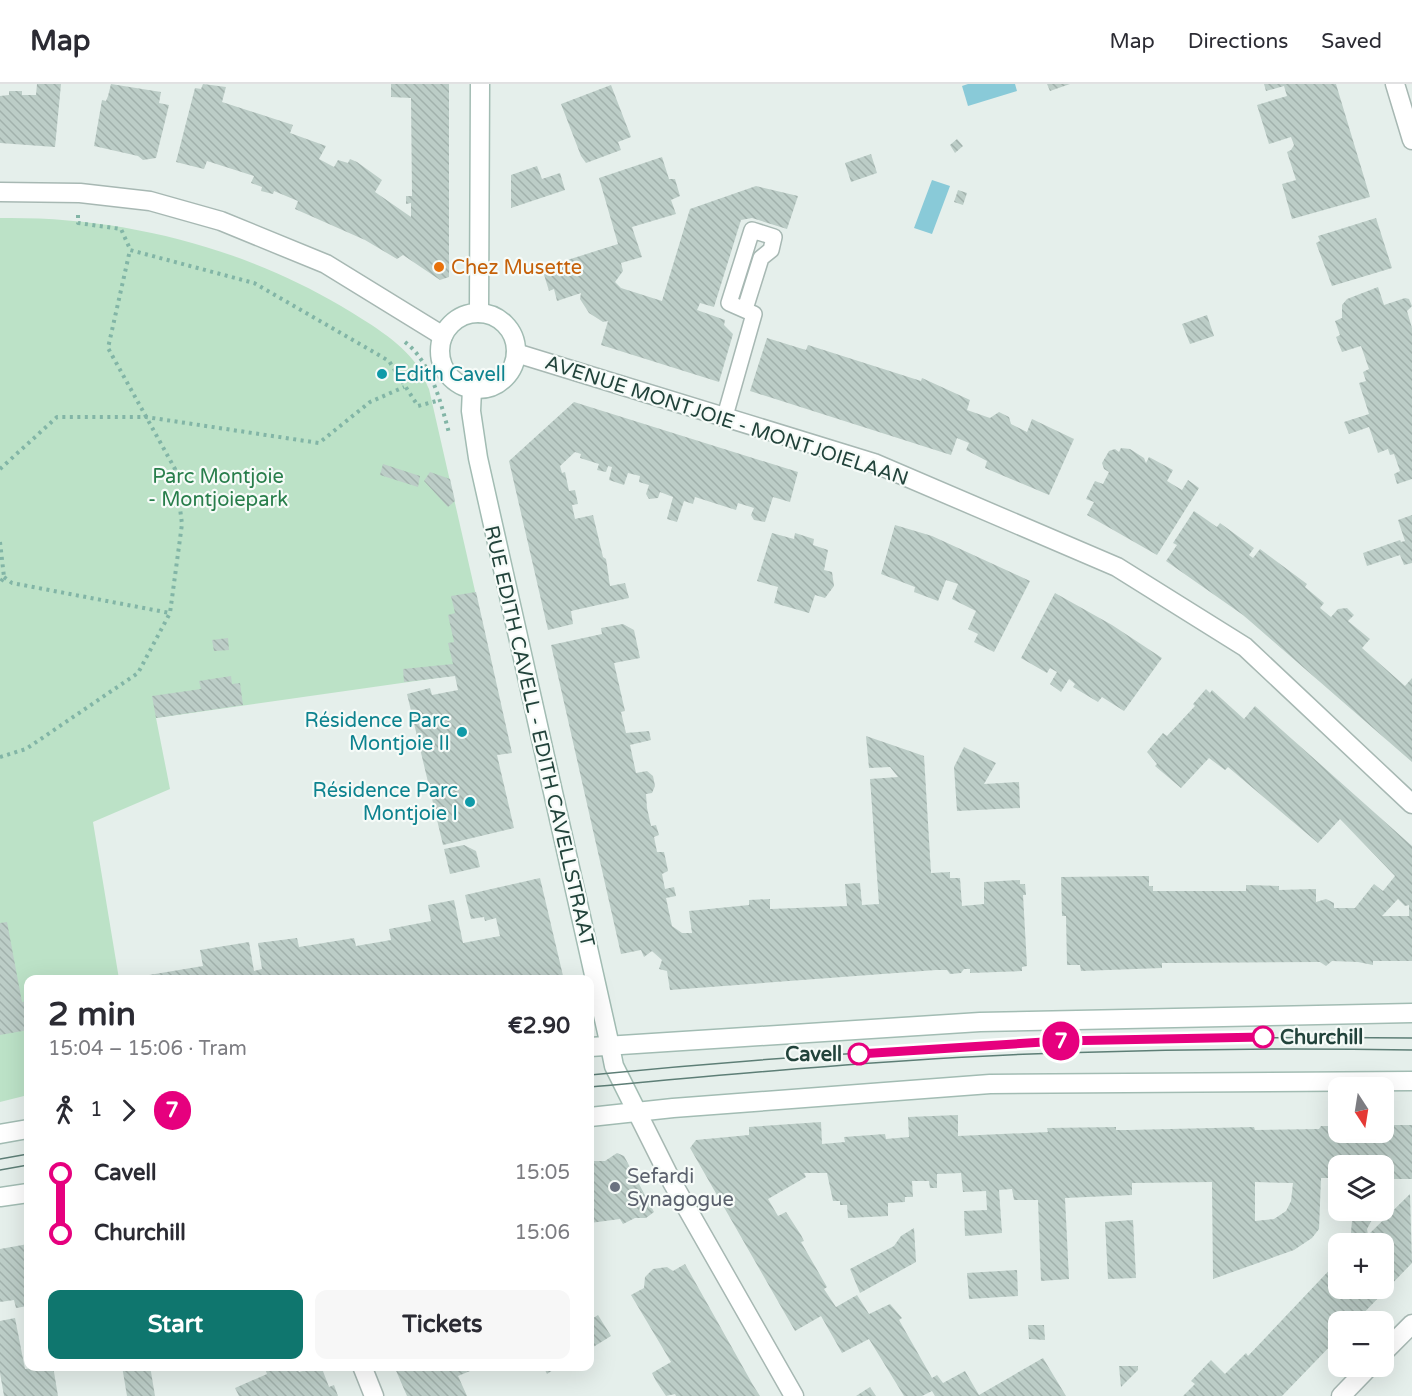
<!DOCTYPE html>
<meta charset="utf-8">
<style>
:root{--surface:#fff;--page:#f7f7f7;--text:#2b2b33;--muted:#7c7c81;--line:#e1e1e2;--accent:#0f766e}
body{margin:0;font-family:"Varela Round",sans-serif;background:var(--page);color:var(--text);height:100vh;display:flex;flex-direction:column;font-size:22px;white-space:nowrap}
*{box-sizing:border-box;margin:0}
p{font-size:20px;color:var(--muted)}
.icon{flex:none;width:33px;height:33px;fill:none;stroke:currentColor;stroke-width:2;stroke-linecap:round;stroke-linejoin:round}
.map{position:relative;flex:1;overflow:hidden}
.details{position:absolute;left:24px;top:891px;width:570px;height:396px;display:flex;flex-direction:column;background:var(--surface);border-radius:12px;box-shadow:0 6px 24px #0002}
.details>*{flex:none}
.badge{padding:0 12px;border-radius:20px;font-size:21px;line-height:39px}
.needle{width:39px;rotate:168deg}
.tools{position:absolute;left:1328px;top:993px;display:grid;gap:12px}
.tools a{display:grid;place-items:center;width:66px;height:66px;border-radius:12px;background:var(--surface);box-shadow:0 6px 24px #0002;font-size:30px}
.map>.badge{position:absolute;translate:-50% -50%;box-shadow:0 0 0 3px #fff}
.legs{display:flex;align-items:center;gap:9px;height:66px;padding:0 24px;font-size:20px}
.legs p{margin-inline-start:auto}
.head{display:flex;align-items:center;justify-content:space-between;height:102px;padding:0 24px}
h1{font-size:33px;font-weight:700;line-height:45px}
.primary-button{display:flex;gap:12px;margin-top:auto;padding:12px 24px}
.primary-button a{flex:1;height:69px;border-radius:12px;background:var(--accent);color:#fff;font-size:24px;font-weight:700;line-height:69px;text-align:center}
.primary-button a+a{background:var(--page);color:var(--text)}
ul{padding:0 24px;list-style:none}
li{display:flex;align-items:center;gap:21px;height:60px;font-size:22px}
li i{display:grid;place-items:center;width:9px;height:100%;margin:0 8px;background:currentColor}
li i::after{content:'';width:15px;height:15px;margin:-8px;border:4px solid;border-radius:50%;background:var(--surface)}
li p{margin-inline-start:auto}
li:first-child i{background:linear-gradient(#0000 50%,currentColor 0)}
li:last-child i{background:linear-gradient(currentColor 50%,#0000 0)}
header{display:flex;align-items:center;gap:36px;box-sizing:border-box;height:84px;padding:0 30px;background:var(--surface);border-bottom:2px solid var(--line)}
header strong{font-size:28px}
nav{display:flex;gap:33px;margin-inline-start:auto;font-size:21px}
.map>svg:first-child{display:block}
.park{fill:#bce2c7}
.water{fill:#89cad8}
.building{fill:url(#building-back-hatch);fill-rule:evenodd}
.lines{fill:none;stroke-linecap:round;stroke-linejoin:round}
.lane-casing{stroke:#a7b8b3;stroke-width:18}
.street-casing{stroke:#a7b8b3;stroke-width:21}
.secondary-casing{stroke:#a2bcb3;stroke-width:21}
.path{stroke:#82b5a6;stroke-width:4;stroke-dasharray:3 4.5;stroke-linecap:butt}
.lane{stroke:#fff;stroke-width:15}
.street{stroke:#fff;stroke-width:18}
.secondary{stroke:#fff;stroke-width:18}
.tram{stroke:#5d7e76;stroke-width:1.5}
.line-1-casing{stroke:#fff;stroke-width:14}
.line-1{stroke:#e6007e;stroke-width:9}
.food-dot{fill:#e8710a;stroke:#f6fbf8;stroke-width:2}
.culture-dot{fill:#0f9aa8;stroke:#f6fbf8;stroke-width:2}
.stop-1-dot{fill:#fff;stroke:#e6007e;stroke-width:3}
.worship-dot{fill:#6b7280;stroke:#f6fbf8;stroke-width:2}
.labels{text-anchor:middle;stroke-width:4.5;stroke-linejoin:round;paint-order:stroke}
.food-label{font-size:20px;fill:#c56008;stroke:#f6fbf8;text-anchor:start}
.culture-label{font-size:20px;fill:#0d838f;stroke:#f6fbf8;text-anchor:end}
.street-label{font-size:20px;fill:#22433b;stroke:#f6fbf8}
.park-label{font-size:20px;fill:#287e4b;stroke:#f6fbf8}
.stop-label{font-size:20px;font-weight:bold;fill:#22433b;stroke:#f6fbf8;text-anchor:start}
.worship-label{font-size:20px;fill:#5b616d;stroke:#f6fbf8;text-anchor:start}
</style>
<header>
<strong>Map</strong>
<nav><a>Map</a><a>Directions</a><a>Saved</a></nav>
</header>
<div class="map">
<svg width="1412" height="1312" viewBox="0 0 1412 1312">
<defs>
<pattern id="building-back-hatch" width="6" height="6" patternUnits="userSpaceOnUse" patternTransform="scale(1.5)"><rect width="6" height="6" fill="#bccdc7"/><path d="M-1 5l2 2M0 0l6 6M5-1l2 2" fill="none" stroke="#a1b1ac"/></pattern>
</defs>
<rect width="100%" height="100%" fill="#e5efeb"/>
<path class="park" d="M0,134C119,132 239,162 341,222C367,238 399,256 417,281C422,287 425,297 429,305L493,586L156,634L170,705L93,738L119,895L28,896V1011L0,1018Z"/>
<g class="water">
<path d="M968,0H1015L1017,7L968,22L962,2Z"/>
<path d="M932,96L950,102L932,150L914,144Z"/>
</g>
<g class="building">
<path d="M37,0H61L55,63L0,59V12L9,11V7H22V11H36Z"/>
<path d="M111,0L161,8L159,19L169,21L156,74L143,76L138,72L94,62L102,16L106,17L108,12Z"/>
<path d="M203,0L226,3L222,18L293,41L290,49L326,62L319,75L334,83L338,76L348,79L350,75L357,78L382,96L375,108L411,133V119L406,120V112H412L411,14L391,13V0H449V193L440,196L403,171L397,175L365,156L295,125L298,117L274,107L273,110L261,107L262,103L251,99L254,92L207,77L204,85L176,78L195,4L201,5Z"/>
<path d="M1047,0H1070L1050,7Z"/>
<path d="M1264,0H1336L1370,113L1292,135L1282,100L1296,96L1287,68L1291,66L1294,61L1291,53L1269,60L1257,21L1287,12L1284,2L1266,7Z"/>
<path d="M611,1L631,53L618,58L621,66L586,79L581,72L561,20Z"/>
<path d="M957,55L963,62L955,69L950,61Z"/>
<path d="M871,70L877,89L851,98L845,79Z"/>
<path d="M662,73L669,95H675L680,112L671,116L676,130L632,143L642,173L621,179L623,187L615,198L621,204L662,217L690,125L756,102L798,112L787,145L752,134L741,136L714,223L700,219L697,226L725,236L724,241L733,250L719,298L601,261L608,237L603,238L589,229L580,215L581,209L557,217L554,205L549,207L542,184L618,160L599,94Z"/>
<path d="M537,82L542,95L560,89L565,106L511,124V91Z"/>
<path d="M958,106L967,109L963,121L954,118Z"/>
<path d="M1376,134L1392,184L1332,202L1316,159L1320,157L1318,152Z"/>
<path d="M1378,203L1384,221L1405,214L1409,215L1412,222L1407,227L1412,244V395L1397,400L1394,390L1400,387L1394,370L1390,371L1388,365L1378,369L1369,343L1349,350L1344,338L1369,330L1359,299L1366,297L1363,288L1369,285L1361,262L1342,268L1336,253L1340,251L1335,237L1342,234V221L1347,215Z"/>
<path d="M1207,231L1214,252L1190,260L1182,240Z"/>
<path d="M767,254L806,266L808,261L921,297L922,294L970,316L967,326L990,334L999,328L1009,333L1011,340L1027,348L1032,335L1074,355L1049,411L985,384L987,377L966,366L969,359L957,354L951,371L750,307Z"/>
<path d="M574,318L798,388L790,418L773,413L765,438L754,436L751,431L754,424L738,419L736,426L695,413L693,420L684,417L677,438L667,435L673,413L660,408L658,414L649,415L646,410L649,401L639,398L640,392L628,389L624,401L609,396L612,383L608,382L606,388L597,386L599,380L580,374L581,370L575,368L560,382L562,389L565,388L569,407L575,406L578,420L572,421L575,435L593,431L603,473L606,475L610,502L625,499L629,514L571,527L573,540L548,546L509,377Z"/>
<path d="M1121,364L1130,365L1144,374L1146,379L1149,373L1173,386L1167,397L1182,406L1188,396L1199,404L1157,471L1087,431L1094,418L1086,415L1095,397L1103,400L1109,388L1104,385L1102,379L1109,367L1115,365L1119,368Z"/>
<path d="M383,380L420,392L418,403L380,391Z"/>
<path d="M430,388L450,395L455,417L448,423L424,397Z"/>
<path d="M1194,427L1217,443L1220,439L1254,464L1249,471L1253,474L1260,465L1307,500L1305,503L1324,519L1320,524L1331,533L1338,525L1347,524L1354,531L1348,537L1370,555L1362,564L1405,602L1412,594V678L1243,531L1166,477L1177,461L1173,459Z"/>
<path d="M1412,431V479L1404,481L1400,471L1367,482L1363,469L1400,456L1401,458L1405,457L1398,436Z"/>
<path d="M895,441L932,452L1030,497L994,568L974,558L978,550L968,545L976,527L952,515L958,500L946,496L938,517L914,508L915,503L881,490Z"/>
<path d="M772,449L794,455L795,449L814,455L813,461L828,466L824,486L832,488L834,502L825,514L815,511L809,529L774,519L778,503L757,497Z"/>
<path d="M476,508L512,669L497,671L514,744L443,761L407,610L430,604L432,611L458,606L455,592L404,598L403,585L453,580L448,559L454,558L448,531L455,529L451,512Z"/>
<path d="M1055,509L1112,541L1162,574L1124,627L1102,613L1098,618L1073,603L1075,600L1069,595L1061,608L1050,600L1057,588L1050,584L1047,589L1021,574Z"/>
<path d="M623,540L634,546L640,574L614,579L625,627L621,628L626,649L649,647L651,656L630,661L636,689L647,687L653,692L655,702L652,709L646,710L647,724L651,742L656,741L659,751L654,753L657,768H664L666,777L668,787L662,790L665,805L674,803L676,812L666,814L672,842L682,849H692L689,827L749,821V816L770,815V825L847,822L845,800L860,799L862,821L879,820L870,695L898,693L890,683L869,684L866,652L924,672L931,789L950,788V794H960L962,822L984,820V798L1020,796V800H1025L1026,811H1023L1027,882L1022,883V887L970,889V885H964L961,889L950,890L947,886H936L670,906L667,887L659,885L662,876L652,867L644,873L641,866L621,870L551,561L602,550L601,544Z"/>
<path d="M228,554L229,566L214,567L212,556Z"/>
<path d="M231,592L232,600L240,599L243,621L156,634L152,612L201,605L199,597Z"/>
<path d="M1206,605L1210,609L1212,606L1244,635L1255,622L1412,762V877H1373V881L1358,878L1332,877L1326,882L1320,878L1175,879H1162V884L1081,887L1080,881H1067L1066,832H1062L1061,793L1149,792V802H1153V807H1246V801L1279,802V806L1316,805V818L1326,815L1334,819V824H1355L1374,800L1383,807L1395,792L1340,735L1318,759L1228,683L1225,686L1209,674L1181,704L1155,682L1157,680L1147,668L1163,649L1167,652L1195,622L1193,620ZM1398,815L1405,822L1409,821V832H1382Z"/>
<path d="M964,663L996,679L984,700L1019,698L1020,724L957,727L954,683Z"/>
<path d="M464,761L476,767L480,783L450,790L444,765Z"/>
<path d="M540,794L564,896H137V893L203,882L200,866L249,858L254,887L262,885L258,859L297,854L299,863L354,854L356,862L391,856L389,845L431,837L428,821L454,816L463,859L500,852L496,834L485,837L484,833L471,835L465,811Z"/>
<path d="M7,838L22,918L28,917V946L0,951V839Z"/>
<path d="M958,1031V1052L1048,1048L1047,1044L1116,1043V1046H1129L1254,1043L1255,1046L1319,1045L1321,1042H1338V1048H1383V1041H1412V1095H1383V1082H1338V1094H1321L1319,1145L1312,1154L1294,1166L1213,1195L1212,1098L1132,1099V1111L1065,1114L1069,1195L1041,1197L1038,1116H1014L1012,1105L999,1106L1002,1149L965,1152L964,1127L987,1126L986,1107L963,1108L961,1089L937,1090V1104H930L929,1097H912L913,1113H905V1118L888,1119V1132L848,1134L847,1121H840V1117H833L827,1089H804L806,1093L768,1115L778,1132L786,1128L801,1151L804,1157L801,1158L827,1203L824,1205L836,1223L857,1211L869,1230L890,1220L902,1234L899,1236L932,1294L937,1291L943,1299L965,1287L979,1311L1043,1274L1066,1312H935L932,1307L922,1312H904L869,1255L842,1269L821,1232L795,1247L690,1064L696,1056L749,1051V1043L821,1038L822,1060L845,1058L844,1053L885,1050L886,1055L909,1053L908,1033ZM1255,1098L1293,1099L1291,1117L1286,1127L1274,1135L1255,1137Z"/>
<path d="M617,1069L624,1072L654,1128L646,1134H635L623,1140L620,1135L590,1139V1077H605Z"/>
<path d="M1410,1110L1412,1179L1355,1238H1338V1254L1282,1312H1183L1195,1300L1191,1297L1211,1276L1225,1290L1246,1269L1248,1272L1338,1177V1204H1383V1160H1350L1352,1137L1360,1126H1366L1374,1132L1367,1145L1368,1151Z"/>
<path d="M1133,1136L1136,1194L1108,1195L1105,1138Z"/>
<path d="M914,1144L916,1178L860,1209L850,1185L894,1162L901,1152Z"/>
<path d="M28,1160V1222L16,1224L14,1216L0,1218V1165Z"/>
<path d="M685,1180L753,1301L760,1312H676L675,1310L666,1312L656,1297L652,1289L671,1278L631,1211L644,1204L645,1193L653,1185L667,1183L673,1187Z"/>
<path d="M1017,1186L1018,1212L969,1215L967,1189Z"/>
<path d="M598,1231L611,1252L590,1265V1236Z"/>
<path d="M15,1234L25,1285L53,1282L58,1312H4L0,1289V1237Z"/>
<path d="M1028,1241H1044L1045,1256L1029,1255Z"/>
<path d="M122,1282H150L155,1312H127Z"/>
<path d="M264,1282H296L299,1288L321,1282L329,1303L334,1301L338,1312H239L235,1304L267,1290Z"/>
<path d="M394,1282H468L470,1287L458,1292L467,1312H407Z"/>
<path d="M543,1282H559L547,1290Z"/>
<path d="M1119,1282H1138V1286L1121,1303Z"/>
<path d="M870,1303L876,1312H856Z"/>
</g>
<g class="lines">
<g class="lane-casing">
<path id="lane" d="M725,332L754,230L729,219L752,146L774,153L771,166L761,174L745,225"/>
</g>
<g class="street-casing">
<g id="street">
<path d="M1395,0L1412,56"/>
<path d="M0,108L80,109L150,117L221,137L326,180L443,252"/>
<path d="M516,269L874,379L1117,483L1245,563L1412,720"/>
<path d="M637,1028L672,1098L794,1312"/>
<path d="M1383,1269L1412,1240"/>
<path d="M362,1282L374,1312"/>
<path d="M1341,1312L1370,1282"/>
</g>
</g>
<g class="secondary-casing">
<g id="secondary">
<path d="M479,229L480,0"/>
<circle cx="478" cy="267" r="38"/>
<path d="M472,305L471,327L478,374L610,962L614,982L637,1028"/>
<path d="M590,963L980,938L1412,929"/>
<path d="M590,1033L673,1024L990,1000L1412,997"/>
<path d="M0,1050L28,1045"/>
<path d="M0,1113L28,1109"/>
</g>
</g>
<g class="path">
<path d="M78,131V139L121,145L130,165"/>
<path d="M405,258C431,278 441,319 449,349"/>
<path d="M0,385L57,333H146L319,359L370,318L404,303"/>
<path d="M0,458L4,493L0,499"/>
<path d="M4,493L12,499L170,529"/>
<path d="M0,673L26,665L138,589L170,529L182,440L175,385L108,264L130,166L254,199L389,277L418,322L440,316"/>
</g>
<use href="#lane" class="lane"/>
<use href="#street" class="street"/>
<use href="#secondary" class="secondary"/>
<g class="tram">
<path d="M590,991C863,964 1137,951 1412,954"/>
<path d="M590,1003C746,989 902,974 1059,969C1176,965 1294,964 1412,966"/>
<path d="M0,1075L28,1070"/>
<path d="M0,1086L28,1081"/>
</g>
</g>
<g class="lines">
<g class="line-1-casing">
<path id="line-1" d="M859,970L1059,957L1263,953"/>
</g>
<use href="#line-1" class="line-1"/>
</g>
<circle class="food-dot" cx="439" cy="183" r="6"/>
<g class="culture-dot">
<circle cx="382" cy="290" r="6"/>
<circle cx="462" cy="648" r="6"/>
<circle cx="470" cy="718" r="6"/>
</g>
<g class="stop-1-dot">
<circle cx="1263" cy="953" r="10"/>
<circle cx="859" cy="970" r="10"/>
</g>
<circle class="worship-dot" cx="615" cy="1103" r="6"/>
<g class="labels">
<g class="food-label">
<text x="451" y="190">Chez Musette</text>
</g>
<g class="culture-label">
<text x="394" y="297" text-anchor="start">Edith Cavell</text>
<text x="450" y="643">Résidence Parc<tspan x="450" dy="23">Montjoie II</tspan></text>
<text x="458" y="713">Résidence Parc<tspan x="458" dy="23">Montjoie I</tspan></text>
</g>
<g class="street-label">
<text transform="translate(727 336) rotate(18)" y="7">AVENUE MONTJOIE - MONTJOIELAAN</text>
<text transform="translate(540 652) rotate(77)" y="7">RUE EDITH CAVELL - EDITH CAVELLSTRAAT</text>
</g>
<g class="park-label">
<text x="218" y="399">Parc Montjoie<tspan x="218" dy="23">- Montjoiepark</tspan></text>
</g>
<g class="stop-label">
<text x="1280" y="960">Churchill</text>
<text x="842" y="977" text-anchor="end">Cavell</text>
</g>
<g class="worship-label">
<text x="627" y="1099">Sefardi<tspan x="627" dy="23">Synagogue</tspan></text>
</g>
</g>
</svg>
<div class="tools">
<a><svg class="needle" viewBox="-14 -14 28 28"><path d="M0-13l5 13h-10z" fill="#e53935"/><path d="M0 13l5-13h-10z" fill="#7c7c81"/></svg></a>
<a><svg class="icon" aria-label="layers" viewBox="0 0 24 24"><path d="M12 4l9 5-9 5-9-5zM3 14l9 5 9-5"/></svg></a>
<a>+</a>
<a>−</a>
</div>
<b class="badge" style="left:1061px;top:957px;background:#e6007e;color:#fff">7</b>
<section class="details">
<div class="head"><div><h1>2 min</h1><p>15:04 – 15:06 · Tram</p></div><b>€2.90</b></div>
<div class="legs"><svg class="icon" aria-label="walk" viewBox="0 0 24 24"><circle cx="13" cy="4" r="2"/><path d="M13 8l-2 6 4 7M11 14l-3 7M7 12l3-4h3l4 4"/></svg>1<svg class="icon" aria-label="forward" viewBox="0 0 24 24"><path d="M9 5l7 7-7 7"/></svg><b class="badge" style="background:#e6007e;color:#fff">7</b></div>
<ul>
<li><i style="color:#e6007e"></i><b>Cavell</b><p>15:05</p></li>
<li><i style="color:#e6007e"></i><b>Churchill</b><p>15:06</p></li>
</ul>
<div class="primary-button"><a>Start</a><a>Tickets</a></div>
</section>
</div>
